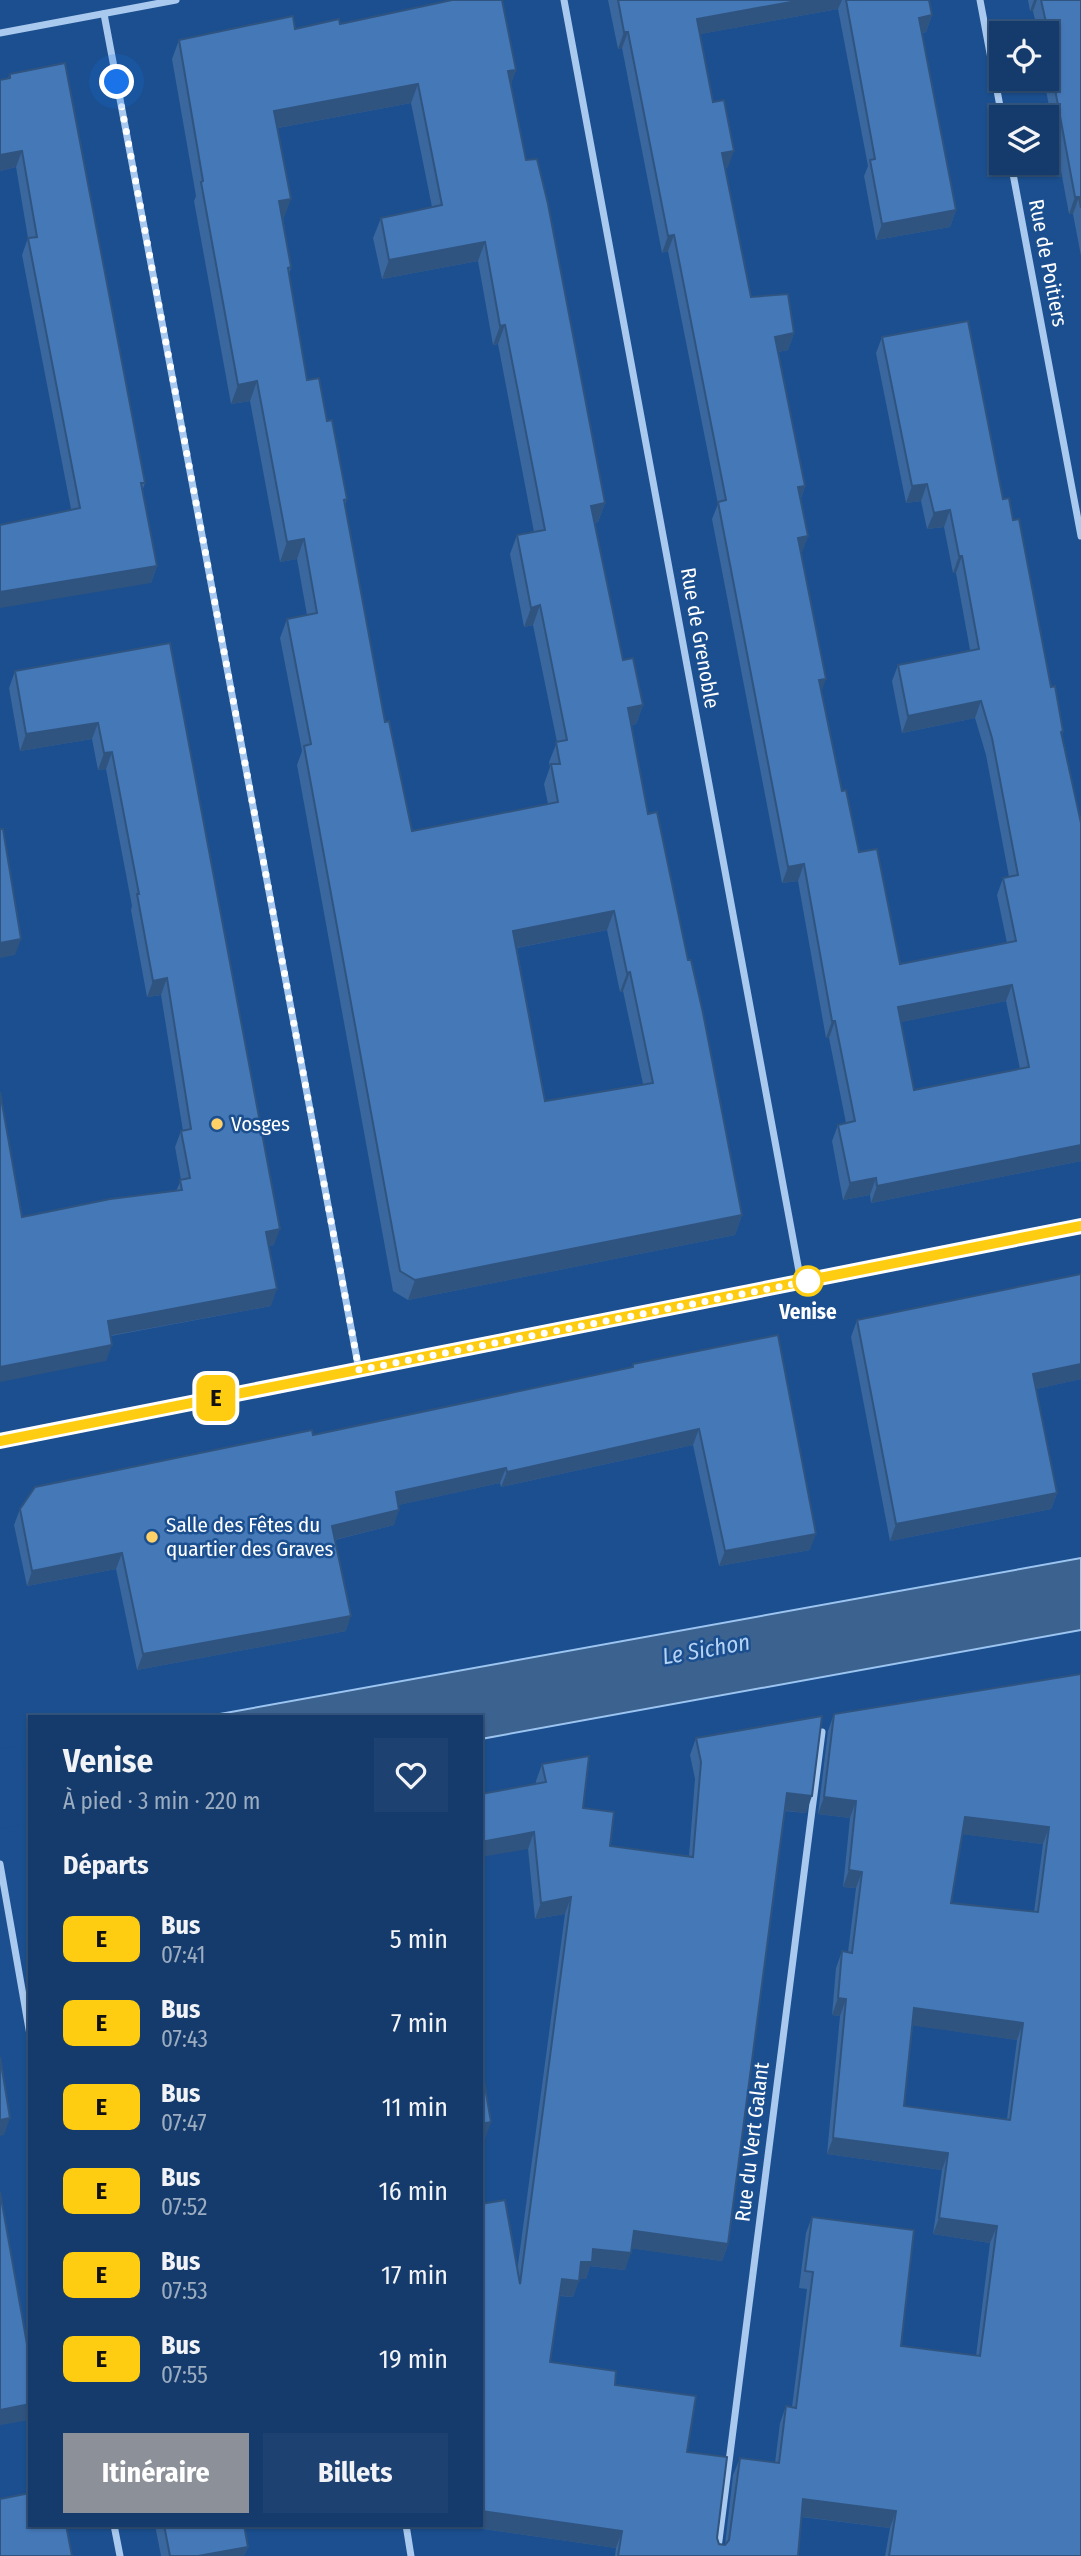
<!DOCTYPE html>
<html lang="fr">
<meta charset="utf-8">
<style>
:root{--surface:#143b6b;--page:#1d4271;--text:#f1f3f6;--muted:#9dadc1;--line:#33557e;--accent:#8c9099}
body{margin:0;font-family:"Fira Sans Condensed",sans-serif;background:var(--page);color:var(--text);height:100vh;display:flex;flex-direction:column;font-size:26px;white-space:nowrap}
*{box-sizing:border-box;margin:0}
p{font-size:23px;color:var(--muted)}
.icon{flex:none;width:38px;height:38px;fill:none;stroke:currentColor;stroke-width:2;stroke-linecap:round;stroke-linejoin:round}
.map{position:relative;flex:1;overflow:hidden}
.panel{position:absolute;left:28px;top:1715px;width:455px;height:812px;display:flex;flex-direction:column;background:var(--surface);border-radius:0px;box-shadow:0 2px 5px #0004,0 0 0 2px var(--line)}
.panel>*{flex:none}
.badge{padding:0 14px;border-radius:10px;font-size:24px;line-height:46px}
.buttons{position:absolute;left:989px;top:21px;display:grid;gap:14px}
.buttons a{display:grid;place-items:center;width:70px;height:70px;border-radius:0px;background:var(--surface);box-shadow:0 2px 5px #0004,0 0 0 2px var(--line);font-size:35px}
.you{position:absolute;width:35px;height:35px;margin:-18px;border:5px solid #fff;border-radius:50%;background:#1a73e8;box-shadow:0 0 0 10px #1a73e833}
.map>.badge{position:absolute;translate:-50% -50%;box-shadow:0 0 0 4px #fff}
h2{padding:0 35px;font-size:26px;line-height:63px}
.round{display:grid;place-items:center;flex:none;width:74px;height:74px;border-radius:0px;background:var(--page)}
.head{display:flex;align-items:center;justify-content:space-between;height:119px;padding:0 35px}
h1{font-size:33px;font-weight:700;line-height:52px}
.cta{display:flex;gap:14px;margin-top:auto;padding:14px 35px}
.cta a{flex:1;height:80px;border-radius:0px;background:var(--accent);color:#fff;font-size:28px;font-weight:700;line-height:80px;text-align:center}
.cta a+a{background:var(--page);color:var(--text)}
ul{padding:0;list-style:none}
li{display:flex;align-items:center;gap:21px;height:84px;padding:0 35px}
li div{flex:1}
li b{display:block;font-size:26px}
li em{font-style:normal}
li .badge{min-width:77px;font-weight:700;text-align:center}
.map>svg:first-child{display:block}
.water{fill:#3c6290;stroke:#9cc4f0;stroke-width:2}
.pier{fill:#1b4f8f}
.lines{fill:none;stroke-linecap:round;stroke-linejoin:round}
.street{stroke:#a9c9ee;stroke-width:7}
.wall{fill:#3a679d;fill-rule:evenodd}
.shaded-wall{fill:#305480}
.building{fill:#4478b7;stroke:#305480;stroke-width:2;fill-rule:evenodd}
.line-casing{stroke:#fff;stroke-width:16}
.line{stroke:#fecd11;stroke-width:10}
.walk{stroke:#fff;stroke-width:7;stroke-dasharray:0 12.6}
.poi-dot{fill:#ffd166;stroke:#1b4f8f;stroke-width:2.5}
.stop-dot{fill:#fff;stroke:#fecd11;stroke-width:3.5}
.labels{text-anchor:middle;stroke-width:5;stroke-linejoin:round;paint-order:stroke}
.street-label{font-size:21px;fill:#fff;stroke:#1b4f8f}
.poi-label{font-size:21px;fill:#fff;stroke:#1b4f8f;text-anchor:start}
.stop-label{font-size:21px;font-weight:bold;fill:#fff;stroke:#1b4f8f}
.water-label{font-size:23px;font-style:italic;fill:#b5d3f5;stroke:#1b4f8f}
</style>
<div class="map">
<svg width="1081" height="2556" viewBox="0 0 1081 2556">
<rect width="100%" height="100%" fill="#1b4f8f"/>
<path class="water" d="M1081,1558V1630L481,1739V1717H203Z"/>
<path class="pier" d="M20,1746L30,1804V1824L0,1829V1749Z"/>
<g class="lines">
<g class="street">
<path d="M564,0L801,1282"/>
<path d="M980,0L1002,117"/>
<path d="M104,14L359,1370"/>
<path d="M0,33L176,0"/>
<path d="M1011,163L1081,536"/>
<path d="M0,1441L1081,1226"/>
<path d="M0,1864L30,2035"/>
<path d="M114,2525L120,2556"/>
<path d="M406,2525L411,2556"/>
<path d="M717,2556L822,1732"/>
</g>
</g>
<g class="wall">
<path d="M608,0H929L932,15L926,32L922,33L956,210L950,227L876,240L864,176L868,166L838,9L700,34L713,102L728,167L725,168L751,297L794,333L788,350L778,352L805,486L801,498L808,536L801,553L821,692L842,791L859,852L900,964L1007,943L997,895L1003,878L1009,877L986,755L975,718L902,733L892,681L898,665L970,650L956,573H953L944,527L927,529L921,501L906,503L876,353L882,337L1003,499L1063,731L1062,735L1081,823V1161L871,1203L870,1195L843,1200L832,1141L838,1125L846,1123L829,1038H826L798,881L782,883L712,519L718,504L668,251L662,253L622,48L618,49ZM1006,1001L1020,1069L914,1090L901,1022Z"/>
<path d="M1028,0H1081V256L1073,214H1069L1046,90L1049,82L1046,70V33H1038L1033,11H1030Z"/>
<path d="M340,24L516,70L511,83L526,160L605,503L598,522L594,523L623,660L643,705L636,724L631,725L648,814L742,1215L735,1235L408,1300L393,1291L297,765L302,751L280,638L287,619L307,615L297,559L280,562L250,401L231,404L194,201L196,196L172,59L179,40L295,29ZM411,103L432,207L381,218L373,238L382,279L478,261L493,345L498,344L534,532L517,535L510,554L524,627L533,625L557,742L549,762L550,767L544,784L548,804L412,831L385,722L345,504L347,499L327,421L307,380L289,275L291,267L283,218H284L278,128ZM607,930L620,992L623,991L643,1084L545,1101L517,948Z"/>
<path d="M10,74L145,483L142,491L157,566L151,583L71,509L22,255L28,238L16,167L0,171V80L8,78Z"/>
<path d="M170,643L274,1245L269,1246L271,1306L111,1336L106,1361L22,1217L176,1191L181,1180L175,1147L181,1131H183L161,995L147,997L131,910L132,906L106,769L98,770L92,739L20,751L9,688L15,671Z"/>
<path d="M857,1320L1081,1379L1036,1389L1057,1493L1051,1509L890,1541L851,1337Z"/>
<path d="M778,1335L810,1550L719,1566L693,1445L501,1487L500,1483L398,1505L394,1525L335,1540L346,1631L137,1670L116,1569L27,1586L14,1525L20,1509L313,1435L631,1368L633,1364Z"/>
<path d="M1081,1674V2556H885L890,2528L802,2517L798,2556H615L616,2548L456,2525H481L517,2272L565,1914L535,1919L528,1849L536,1781L542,1764L583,1808L610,1846L689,1856L695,1779L690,1755L696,1738L806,1813L785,1811L728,2244L722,2261L631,2248L625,2270L590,2266L586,2279H579L573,2297L560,2296L550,2362L615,2385L687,2452L719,2544L725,2545L733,2475L740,2458L775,2463L780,2423L786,2406L792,2407L807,2289L799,2288L806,2233L812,2217L901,2346L976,2356L990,2243L933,2234L942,2170L827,2154L840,2016L832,2015L836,1968L842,1951L848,1952L856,1888L843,1887L850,1818L818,1814L828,1731L834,1714ZM962,1834L1043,1844L1034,1912L951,1903ZM912,2025L1017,2040L1007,2119L904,2106Z"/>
<path d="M155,2525H244L248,2547L244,2556H161Z"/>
</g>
<g class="shaded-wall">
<path d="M802,0H842L838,9L690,36L697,19Z"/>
<path d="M1034,0H1037L1033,11H1030Z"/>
<path d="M932,15L926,32L913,35L919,18Z"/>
<path d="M624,32H628L622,48L618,49Z"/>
<path d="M516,70L509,89L508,71Z"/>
<path d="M418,84L411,103L267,130L274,111Z"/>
<path d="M22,151L16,167L0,171V155Z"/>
<path d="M734,151L728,167L716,170L722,153Z"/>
<path d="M1075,197H1079L1073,214H1069Z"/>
<path d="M291,199L284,218L272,220L279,201Z"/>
<path d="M956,210L950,227L876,240L882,224Z"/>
<path d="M674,235L668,251L662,253L668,236Z"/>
<path d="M485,242L478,261L382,279L389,260Z"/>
<path d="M505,325L498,344L493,345L500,326Z"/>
<path d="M794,333L788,350L769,354L775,337Z"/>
<path d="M257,381L250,401L231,404L238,385Z"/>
<path d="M927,484L921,501L906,503L912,486Z"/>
<path d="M805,486L799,503L798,487Z"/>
<path d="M605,503L598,522L584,525L591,506Z"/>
<path d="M950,510L944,527L927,529L934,513Z"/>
<path d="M808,536L802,553L792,554L798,538Z"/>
<path d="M304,539L297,559L280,562L287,542Z"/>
<path d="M959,556H962L956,573H953Z"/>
<path d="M157,566L151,583L0,608V592Z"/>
<path d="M540,605L533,625L524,627L531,608Z"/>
<path d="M826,679L820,696L819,680Z"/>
<path d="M981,701L975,718L902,733L908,716Z"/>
<path d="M643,705L636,724L621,727L628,708Z"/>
<path d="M98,723L92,739L20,751L26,734Z"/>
<path d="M112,752L106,769L98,770L104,753Z"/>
<path d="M804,864L798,881L782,883L788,867Z"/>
<path d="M614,911L607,930L506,950L513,931Z"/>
<path d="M21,939L15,955L0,958V943Z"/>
<path d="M630,972L623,991L620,992L627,973Z"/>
<path d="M167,978L161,995L147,997L153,981Z"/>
<path d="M1012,985L1006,1001L892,1024L898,1007Z"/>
<path d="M832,1021H835L829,1038H826Z"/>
<path d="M1081,1145V1161L871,1203L877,1186Z"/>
<path d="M876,1178L870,1195L843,1200L850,1183Z"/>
<path d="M742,1215L735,1235L408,1300L415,1280Z"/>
<path d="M280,1229L274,1245L260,1248L266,1232Z"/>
<path d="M277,1289L271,1306L102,1337L108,1321Z"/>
<path d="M112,1345L106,1361L0,1382V1367Z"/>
<path d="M1081,1364V1379L1027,1391L1033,1374Z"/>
<path d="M699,1429L693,1445L501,1487L507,1472Z"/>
<path d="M506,1468L500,1483L390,1507L396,1492Z"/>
<path d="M1057,1493L1051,1509L890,1541L896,1524Z"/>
<path d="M399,1510L394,1525L326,1542L332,1526Z"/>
<path d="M816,1534L810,1550L719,1566L725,1551Z"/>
<path d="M122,1553L116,1569L27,1586L32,1571Z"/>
<path d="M351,1616L346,1631L137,1670L143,1654Z"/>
<path d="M787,1793L812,1796L806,1813L781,1810Z"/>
<path d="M824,1797L856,1801L850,1818L818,1814Z"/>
<path d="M965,1817L1049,1827L1043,1844L959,1834Z"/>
<path d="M534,1832L528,1849L481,1857V1842Z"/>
<path d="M849,1870L862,1872L856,1888L843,1887Z"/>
<path d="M571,1897L565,1914L535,1919L541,1903Z"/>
<path d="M838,1998L846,1999L840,2016L832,2015Z"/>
<path d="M914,2008L1023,2023L1017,2040L908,2025Z"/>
<path d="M10,2118L4,2135L0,2136V2120Z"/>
<path d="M491,2122L485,2139H481V2124Z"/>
<path d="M833,2138L948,2153L942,2170L827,2154Z"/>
<path d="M939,2218L997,2226L990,2243L933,2234Z"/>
<path d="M634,2231L728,2244L722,2261L628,2248Z"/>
<path d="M593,2249L631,2253L625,2270L590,2266L586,2279H575L581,2262Z"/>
<path d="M562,2279L579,2281L573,2297L556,2295Z"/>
<path d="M30,2404V2420L0,2425V2410Z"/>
<path d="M803,2499L896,2511L890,2528L797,2516Z"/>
<path d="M481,2511L622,2531L616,2548L456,2525H481Z"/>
<path d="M248,2547L244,2556H198Z"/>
</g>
<g class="building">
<path d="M452,0H502L516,70L508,71L526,160L537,159L548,204L605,503L591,506L623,660L633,658L643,705L628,708L648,814L657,812L688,960H691L703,1013L742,1215L415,1280L400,1271L304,746L311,744L287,619L317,613L304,539L287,542L257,381L238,385L201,182L203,181L179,40L293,16L295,29L339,19L340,24ZM418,84L442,205L381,218L389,260L485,242L500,326L505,325L545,530L517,535L531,608L540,605L567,740L556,742L560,764H551L558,802L412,831L389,721L385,722L344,500L347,499L332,420L327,421L319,378L307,380L288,268L291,267L279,201L291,199L274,111ZM614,911L627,973L630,972L653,1083L545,1101L513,931Z"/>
<path d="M618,0H802L697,19L713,102L724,100L734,151L722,153L751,297L788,294L794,333L775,337L805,486L798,487L808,536L798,538L826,679L819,680L842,791L846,790L859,852L877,849L900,964L1016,941L1003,878L1018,875L992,738L981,701L908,716L898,665L979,649L962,556H959L950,510L934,513L927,484L912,486L882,337L968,321L1003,499L1009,498L1013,520L1019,519L1051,687L1055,686L1063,731L1061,732L1081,823V1145L877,1186L876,1178L850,1183L838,1125L855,1121L835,1021H832L804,864L788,867L718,502L726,500L674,235L668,236L628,32H624ZM1012,985L1029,1067L914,1090L898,1007Z"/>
<path d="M846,0H929L932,15L919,18L956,210L882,224L870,160L875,159Z"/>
<path d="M1041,0H1081V208L1079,197H1075L1052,73L1057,72Z"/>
<path d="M65,63L145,483H141L157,566L0,592V525L80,508L28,238L37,237L22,151L0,155V80L10,78V74Z"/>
<path d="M170,643L280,1229L266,1232L277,1289L108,1321L112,1345L0,1367V1092L22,1217L110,1199L182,1190L180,1180L190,1178L181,1131L191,1129L167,978L153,981L137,894H139L112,752L104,753L98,723L26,734L15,671Z"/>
<path d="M0,829H3L21,939L0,943Z"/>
<path d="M1081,1274V1364L1033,1374L1057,1493L896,1524L857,1320Z"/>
<path d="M778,1335L816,1534L725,1551L699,1429L507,1472L506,1468L396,1492L399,1510L332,1526L351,1616L143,1654L122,1553L32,1571L20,1509L35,1487L312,1430L313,1435L633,1367V1364Z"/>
<path d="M1081,1674V2556H889L896,2511L803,2499L798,2556H618L622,2531L481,2511V2204L505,2200L520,2284L571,1897L541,1903L534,1832L481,1842V1794L546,1782L542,1764L589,1756L583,1808L614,1812L610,1846L693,1857L701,1762L696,1738L822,1716L812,1796L787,1793L728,2244L634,2231L631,2253L593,2249L592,2262H581L579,2281L562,2279L550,2362L616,2371L615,2385L696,2396L687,2452L727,2457L717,2538L719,2544L725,2545L729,2540L740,2458L779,2463L786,2406L796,2408L813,2272L805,2271L812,2217L914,2230L901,2346L980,2356L997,2226L939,2218L948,2153L833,2138L846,1999L838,1998L842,1951L852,1953L862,1872L849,1870L856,1801L824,1797L834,1714ZM965,1817L1049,1827L1038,1912L951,1903ZM914,2008L1023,2023L1010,2120L904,2106Z"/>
<path d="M0,2057L10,2118L0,2120Z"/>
<path d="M481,2064L491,2122L481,2124Z"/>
<path d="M0,2192L27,2344H30V2404L0,2410Z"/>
<path d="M30,2493V2525H66L72,2556H0V2499Z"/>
<path d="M164,2525H244L248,2547L198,2556H170Z"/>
</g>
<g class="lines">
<g class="line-casing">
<path id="line" d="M0,1441L1081,1226"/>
</g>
<use href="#line" class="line"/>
<path class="walk" d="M117,82L359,1370L808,1281"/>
</g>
<g class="poi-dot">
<circle cx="217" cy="1124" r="7"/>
<circle cx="152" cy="1537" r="7"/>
</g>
<circle class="stop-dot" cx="808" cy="1281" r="14"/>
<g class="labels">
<g class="street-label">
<text transform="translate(1048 263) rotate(79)" y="7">Rue de Poitiers</text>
<text transform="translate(700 638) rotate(80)" y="7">Rue de Grenoble</text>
<text transform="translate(752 2142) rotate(-83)" y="7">Rue du Vert Galant</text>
</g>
<g class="poi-label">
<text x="231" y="1131">Vosges</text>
<text x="166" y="1532">Salle des Fêtes du<tspan x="166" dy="24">quartier des Graves</tspan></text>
</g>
<g class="stop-label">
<text x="808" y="1319">Venise</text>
</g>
<g class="water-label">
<text transform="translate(706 1649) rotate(-10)" y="8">Le Sichon</text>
</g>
</g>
</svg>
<div class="buttons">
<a><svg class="icon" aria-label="locate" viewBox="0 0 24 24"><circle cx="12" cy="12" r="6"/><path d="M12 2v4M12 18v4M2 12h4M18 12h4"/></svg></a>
<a><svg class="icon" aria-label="layers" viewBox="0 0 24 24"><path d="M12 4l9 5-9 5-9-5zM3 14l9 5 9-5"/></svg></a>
</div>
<div class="you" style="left:117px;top:82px"></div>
<b class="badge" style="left:216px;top:1398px;background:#fecd11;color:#111">E</b>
<section class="panel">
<div class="head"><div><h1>Venise</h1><p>À pied · 3 min · 220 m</p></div><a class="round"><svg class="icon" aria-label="heart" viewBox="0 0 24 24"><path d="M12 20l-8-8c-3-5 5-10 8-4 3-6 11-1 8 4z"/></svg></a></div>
<h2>Départs</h2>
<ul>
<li><span class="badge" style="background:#fecd11;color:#111">E</span><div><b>Bus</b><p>07:41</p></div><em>5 min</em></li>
<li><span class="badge" style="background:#fecd11;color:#111">E</span><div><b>Bus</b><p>07:43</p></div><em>7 min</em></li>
<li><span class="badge" style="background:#fecd11;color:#111">E</span><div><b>Bus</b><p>07:47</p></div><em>11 min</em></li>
<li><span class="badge" style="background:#fecd11;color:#111">E</span><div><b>Bus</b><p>07:52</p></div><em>16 min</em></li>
<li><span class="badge" style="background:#fecd11;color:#111">E</span><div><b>Bus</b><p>07:53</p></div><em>17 min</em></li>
<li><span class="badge" style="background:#fecd11;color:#111">E</span><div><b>Bus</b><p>07:55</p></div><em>19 min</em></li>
</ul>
<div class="cta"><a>Itinéraire</a><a>Billets</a></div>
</section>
</div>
